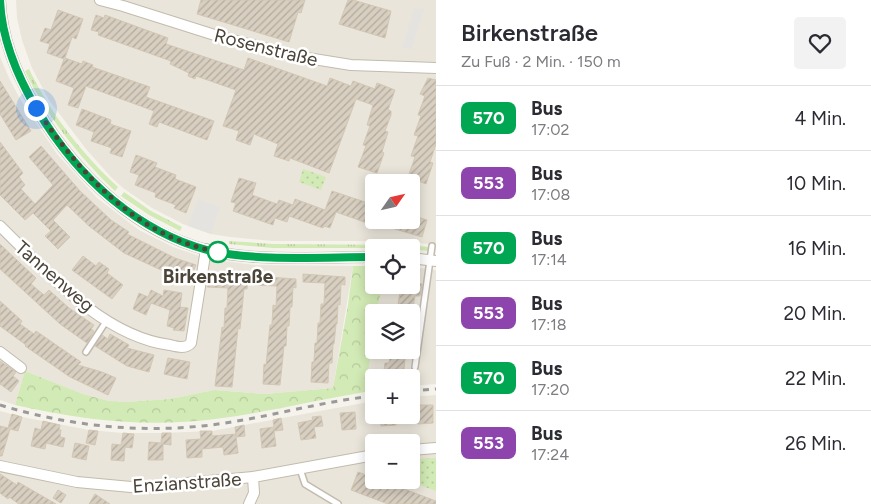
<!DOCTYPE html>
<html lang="de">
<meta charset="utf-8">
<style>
:root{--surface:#fff;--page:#f2f2f3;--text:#2b2b33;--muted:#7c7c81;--line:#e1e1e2}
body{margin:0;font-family:Figtree,sans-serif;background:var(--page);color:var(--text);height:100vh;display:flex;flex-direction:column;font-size:19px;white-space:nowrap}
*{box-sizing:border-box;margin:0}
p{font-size:16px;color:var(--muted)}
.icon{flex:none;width:28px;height:28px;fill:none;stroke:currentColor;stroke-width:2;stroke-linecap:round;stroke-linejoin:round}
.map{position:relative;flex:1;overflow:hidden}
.drawer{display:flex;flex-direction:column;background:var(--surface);width:435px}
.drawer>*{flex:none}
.badge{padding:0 10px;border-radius:8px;font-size:18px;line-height:32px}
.needle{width:32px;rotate:56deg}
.controls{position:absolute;left:365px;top:174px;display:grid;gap:10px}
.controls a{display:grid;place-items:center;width:55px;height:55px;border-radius:5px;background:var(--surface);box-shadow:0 2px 12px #0003;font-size:25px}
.you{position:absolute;width:25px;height:25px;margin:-12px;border:4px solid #fff;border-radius:50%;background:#1a73e8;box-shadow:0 0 0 8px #1a73e833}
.map>.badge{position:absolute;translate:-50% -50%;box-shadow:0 0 0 2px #fff}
.round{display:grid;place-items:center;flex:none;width:52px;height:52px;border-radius:5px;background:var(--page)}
.overview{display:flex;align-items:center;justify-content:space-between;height:85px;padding:0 25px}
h1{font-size:24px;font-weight:600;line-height:38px}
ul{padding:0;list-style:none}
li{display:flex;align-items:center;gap:15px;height:65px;padding:0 25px;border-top:1px solid var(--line)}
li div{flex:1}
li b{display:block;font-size:19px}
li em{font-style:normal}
li .badge{min-width:55px;font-weight:700;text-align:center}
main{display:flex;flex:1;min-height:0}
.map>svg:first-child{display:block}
.residential{fill:#eae5da;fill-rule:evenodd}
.grass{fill:url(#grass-tufts)}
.forest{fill:url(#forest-crowns)}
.park{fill:url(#park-dots)}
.parking{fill:#e5e3e0}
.building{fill:url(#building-hatch);stroke:#d3c7b4}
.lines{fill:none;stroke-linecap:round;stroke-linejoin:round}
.lane-casing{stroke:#c2bbae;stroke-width:8}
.street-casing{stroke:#c2bbae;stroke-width:12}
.lane{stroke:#fff;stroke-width:5}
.street{stroke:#fff;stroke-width:10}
.rail{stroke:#9a9a9a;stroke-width:3;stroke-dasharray:6 6;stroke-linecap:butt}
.line-casing{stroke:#fff;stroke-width:11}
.line{stroke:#00a651;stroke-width:8}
.walk{stroke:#4b4439;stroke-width:5;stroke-dasharray:0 9}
.stop-dot{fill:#fff;stroke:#00a651;stroke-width:2.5}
.labels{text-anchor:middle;stroke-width:5;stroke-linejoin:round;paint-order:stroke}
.street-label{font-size:19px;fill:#4b4439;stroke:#fff}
.stop-label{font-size:19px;font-weight:bold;fill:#4b4439;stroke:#fff}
</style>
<main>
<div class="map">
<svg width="436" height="504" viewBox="0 0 436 504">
<defs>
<pattern id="grass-tufts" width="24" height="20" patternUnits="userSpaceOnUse" patternTransform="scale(1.25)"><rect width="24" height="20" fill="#d2eab5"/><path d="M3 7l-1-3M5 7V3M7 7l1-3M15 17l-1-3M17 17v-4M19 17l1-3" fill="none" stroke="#b6ca9c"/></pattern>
<pattern id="forest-crowns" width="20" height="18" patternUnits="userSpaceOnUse" patternTransform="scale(1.25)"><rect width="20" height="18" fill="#d2eab5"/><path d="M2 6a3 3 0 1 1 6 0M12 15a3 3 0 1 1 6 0" fill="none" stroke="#b6ca9c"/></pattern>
<pattern id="park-dots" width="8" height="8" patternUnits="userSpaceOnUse" patternTransform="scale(1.25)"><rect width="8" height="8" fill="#d2eab5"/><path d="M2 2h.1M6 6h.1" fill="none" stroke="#b6ca9c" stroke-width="1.8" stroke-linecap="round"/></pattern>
<pattern id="building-hatch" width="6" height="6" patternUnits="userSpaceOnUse" patternTransform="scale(1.25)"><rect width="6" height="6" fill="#d8cfc1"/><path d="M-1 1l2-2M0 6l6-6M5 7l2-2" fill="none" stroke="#b1aa9e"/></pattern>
</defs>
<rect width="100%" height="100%" fill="#f6f3ec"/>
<g class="residential">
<path d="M16,0H436V245L406,241H273L230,237L211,234L183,224L152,208L123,188L111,177L86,149L49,100L32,68L22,40L17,18ZM374,182H411V220H374Z"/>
<path d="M0,57L10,80L20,99L57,154L97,198L139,230L173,247L208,259L255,265L353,266L333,388L265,394L214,390L170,399L126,402L109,401L83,394L25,371L15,405L0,400Z"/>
<path d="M411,267L436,270V384L411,386V378H374V391L365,392L374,335V350H411V312H377L382,285H411Z"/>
<path d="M436,395V504H0V411L22,417L89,430L123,433H162L212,431L374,401V415H411V397ZM374,442H411V480H374Z"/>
</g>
<g class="grass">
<path d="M29,69C50,113 82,154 118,187L115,191C79,157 46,115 25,71Z"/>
<path d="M124,192L151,211L182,227L180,231L149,215L121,196Z"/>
<path d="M229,241L273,244L406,245L429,247L428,251L411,249V248H273L229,244Z"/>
</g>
<path class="forest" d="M353,266H374V285H382L377,312H374V335L365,392C315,400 265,413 215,419C147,428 81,420 15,405L25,371L83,394L109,401L126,402L170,399L214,390L265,394L333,388L348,305Z"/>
<g class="park">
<path d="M303,169L326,177L321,190L299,182Z"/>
<path d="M436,458V491L406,480H411V459Z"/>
</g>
<g class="parking">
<path d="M414,8L424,9L412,49L402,48Z"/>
<path d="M198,199L220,207L211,234L188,226Z"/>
</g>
<g class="building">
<path d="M201,0H305L301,13L298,12L289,42L197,14Z"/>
<path d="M348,0H353L391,11L385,38L339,24Z"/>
<path d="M58,10L83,19L76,39L72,37L65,58L82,64L83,61L93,65L92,67L150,87L146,97L214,121L207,140L159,122L157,127L149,124L154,111L86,86L78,108L68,105L74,88L56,81L64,59L47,53L50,44L40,41L45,28L51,30Z"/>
<path d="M96,15L104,18L105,15L168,38L166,44L244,70L248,58L327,86L330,78L351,86L353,81L375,89L377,83L395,90L388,110L391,111V115L385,131L388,132L382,152L384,153L377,173L358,167L366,146L363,145L370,126L367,125L373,105L356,99L329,173L290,158L289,161L274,156L278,144L254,134L250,145L236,140L239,131L223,126L236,90L196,76L195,79L188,76L189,73L170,64L171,61L98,35L99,32L91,30Z"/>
<path d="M428,78L436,80V144L430,162L433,163L426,184L408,177L415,157L411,156L418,136L414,135L421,116L418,115L425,96L420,94Z"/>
<path d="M0,81L31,131L16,140L0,114Z"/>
<path d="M82,109L111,120L110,124L131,131L122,157L110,153L112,148L91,141L94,132L76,125Z"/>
<path d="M0,142L23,173L19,177L25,185L21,189L35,204L53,185L29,157L41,146L80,191L111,220L129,232L127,234L175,258L196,265L189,281L161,270L124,253L89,226L67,205L53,220L70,237L58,249L45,236L51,231L33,213L25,220L0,195Z"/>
<path d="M136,155L157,163L155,167L176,175L175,179L196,187L186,213L174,208L176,205L155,197L156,193L135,185L139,175L130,172Z"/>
<path d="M239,178L256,183L252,195L277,204L279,200L293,205L295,199L325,210L332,191L374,205V220H411V215L427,220L422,237L368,221L367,223L336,212L330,228L324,226L323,228L289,216L287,222L275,218L273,225L233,211L236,203L231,202Z"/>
<path d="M0,244L36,278L31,284L44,295L49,290L69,308L94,325L91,329L94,331L87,343L60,324L0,269Z"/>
<path d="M83,256L96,266L99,262L109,269L107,273L123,285L112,299L72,270Z"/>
<path d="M303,274L345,277V285L341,284L340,305L338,304L337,324H336L334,344H333L332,363H329L328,383L311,382L312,362H314L315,343H317L318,323H320L321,304H324L325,283L303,282Z"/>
<path d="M254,276L296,279V288L293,287L292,307H290L289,326H287L286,346H284L280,385L263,384L264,364L266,365L270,325H272L273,305L276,306L277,286L254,285Z"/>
<path d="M209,277L248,279L247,289H244L240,329L238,328L232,387L215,386L222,327L224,328L225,308H227L228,288L207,287Z"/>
<path d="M411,283L422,284L420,296H415L412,312H397L401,285H411Z"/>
<path d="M151,290L163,296L164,290L182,293L180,307L188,308L184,331L173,330L174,328L167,326L170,310L151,303L146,315L133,309L139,293L148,297Z"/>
<path d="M0,301L22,321L20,324L34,334L36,331L81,362L78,365L102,372L116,378L108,395L70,377L25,346L26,345L0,326Z"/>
<path d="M110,334L129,345L127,348L154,355L149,372L127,366L95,346L102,335L108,339Z"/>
<path d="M391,350H406L403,378H383L385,363H389Z"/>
<path d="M168,358L190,362L187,379L164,374Z"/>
<path d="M0,361L16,372L13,376L19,381L11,392L0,384Z"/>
<path d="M411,405H433V423L418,424V414H411Z"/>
<path d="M355,412L356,429L342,430L340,413Z"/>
<path d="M12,414L22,417L18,431L10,429L2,456H0V426L8,428Z"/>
<path d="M380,415H395L396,425L381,426Z"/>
<path d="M321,416L323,426L314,427L316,438L301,440L298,423L313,420L312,417Z"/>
<path d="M281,418L283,430L274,431L276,446L262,448L260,429L274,427L273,420Z"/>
<path d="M43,421L60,425L59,430H61L60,437L65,438L63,447L46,443L45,449L31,446L35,428L41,430Z"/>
<path d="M244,425L245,436L236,437L238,453L224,455L223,447L202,449V457L187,458L186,440L201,439L200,431H212V436L236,434V436L235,427Z"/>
<path d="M89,430L98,431L95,445L86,443Z"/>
<path d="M123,433L134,434L132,448L125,447L124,461L111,460L112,444L121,445Z"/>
<path d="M162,433H171V445L163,444V460H148L149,442L161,443Z"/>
<path d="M75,443L89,446L86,460L72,457Z"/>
<path d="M358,472L374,478V480H380L436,501V504H388L351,490Z"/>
<path d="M0,474L17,485L18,482L56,504H19L9,497L8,499L0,493Z"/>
<path d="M58,490L66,495L61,503L53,498Z"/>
<path d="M95,494L110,504H89Z"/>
</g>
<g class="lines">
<g class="lane-casing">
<g id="lane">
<path d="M86,352L107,320"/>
<path d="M415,367L432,246"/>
<path d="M300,469L305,484L338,504"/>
</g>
</g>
<g class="street-casing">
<g id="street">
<path d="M0,0C3,72 59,155 113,200C140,223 173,241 207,250C255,262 323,257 374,257"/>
<path d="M100,0L123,6L221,37L295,56L351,65L436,68"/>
<path d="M0,226C47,272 102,336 170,345C178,347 186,349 191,343L206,249"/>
<path d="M411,258L436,261"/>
<path d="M0,352L21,368"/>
<path d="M411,450L436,448"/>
<path d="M0,466L77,482L131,487L154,486L253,477L374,455"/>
<path d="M249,504L254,493L253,477"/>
</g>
</g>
<use href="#lane" class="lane"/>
<use href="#street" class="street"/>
<g class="rail">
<path d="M411,391L436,389"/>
<path d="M0,405C65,425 135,433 202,426C260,420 316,402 374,396"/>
</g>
</g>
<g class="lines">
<g class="line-casing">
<path id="line" d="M0,0C3,72 59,155 113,200C140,222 173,241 207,250C256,262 323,257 374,257"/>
</g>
<use href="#line" class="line"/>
<path class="walk" d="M36,108C80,174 137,237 218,252"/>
</g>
<circle class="stop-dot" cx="218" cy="252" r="10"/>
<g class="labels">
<g class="street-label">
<text transform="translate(266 47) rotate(14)" y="7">Rosenstraße</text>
<text transform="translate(55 276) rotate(41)" y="7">Tannenweg</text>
<text transform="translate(187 482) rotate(-4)" y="7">Enzianstraße</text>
</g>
<g class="stop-label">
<text x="218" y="283">Birkenstraße</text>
</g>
</g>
</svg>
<div class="controls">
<a><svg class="needle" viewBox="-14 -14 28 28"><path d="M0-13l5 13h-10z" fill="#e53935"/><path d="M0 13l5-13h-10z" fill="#7c7c81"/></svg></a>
<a><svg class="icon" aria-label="locate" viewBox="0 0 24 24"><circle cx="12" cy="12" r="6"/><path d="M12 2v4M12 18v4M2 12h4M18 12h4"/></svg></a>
<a><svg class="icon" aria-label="layers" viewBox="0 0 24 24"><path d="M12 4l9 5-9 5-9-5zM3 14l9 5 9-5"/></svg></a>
<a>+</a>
<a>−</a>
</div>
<div class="you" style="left:36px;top:108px"></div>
</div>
<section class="drawer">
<div class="overview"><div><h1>Birkenstraße</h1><p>Zu Fuß · 2 Min. · 150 m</p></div><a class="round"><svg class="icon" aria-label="heart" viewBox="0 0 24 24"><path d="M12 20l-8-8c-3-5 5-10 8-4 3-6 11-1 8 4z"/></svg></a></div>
<ul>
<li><span class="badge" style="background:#00a651;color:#fff">570</span><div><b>Bus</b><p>17:02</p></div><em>4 Min.</em></li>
<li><span class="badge" style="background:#8e44ad;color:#fff">553</span><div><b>Bus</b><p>17:08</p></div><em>10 Min.</em></li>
<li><span class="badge" style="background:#00a651;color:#fff">570</span><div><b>Bus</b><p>17:14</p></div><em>16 Min.</em></li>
<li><span class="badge" style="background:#8e44ad;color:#fff">553</span><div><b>Bus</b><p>17:18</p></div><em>20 Min.</em></li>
<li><span class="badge" style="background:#00a651;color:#fff">570</span><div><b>Bus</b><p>17:20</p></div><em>22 Min.</em></li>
<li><span class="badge" style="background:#8e44ad;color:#fff">553</span><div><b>Bus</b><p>17:24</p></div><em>26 Min.</em></li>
</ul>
</section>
</main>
